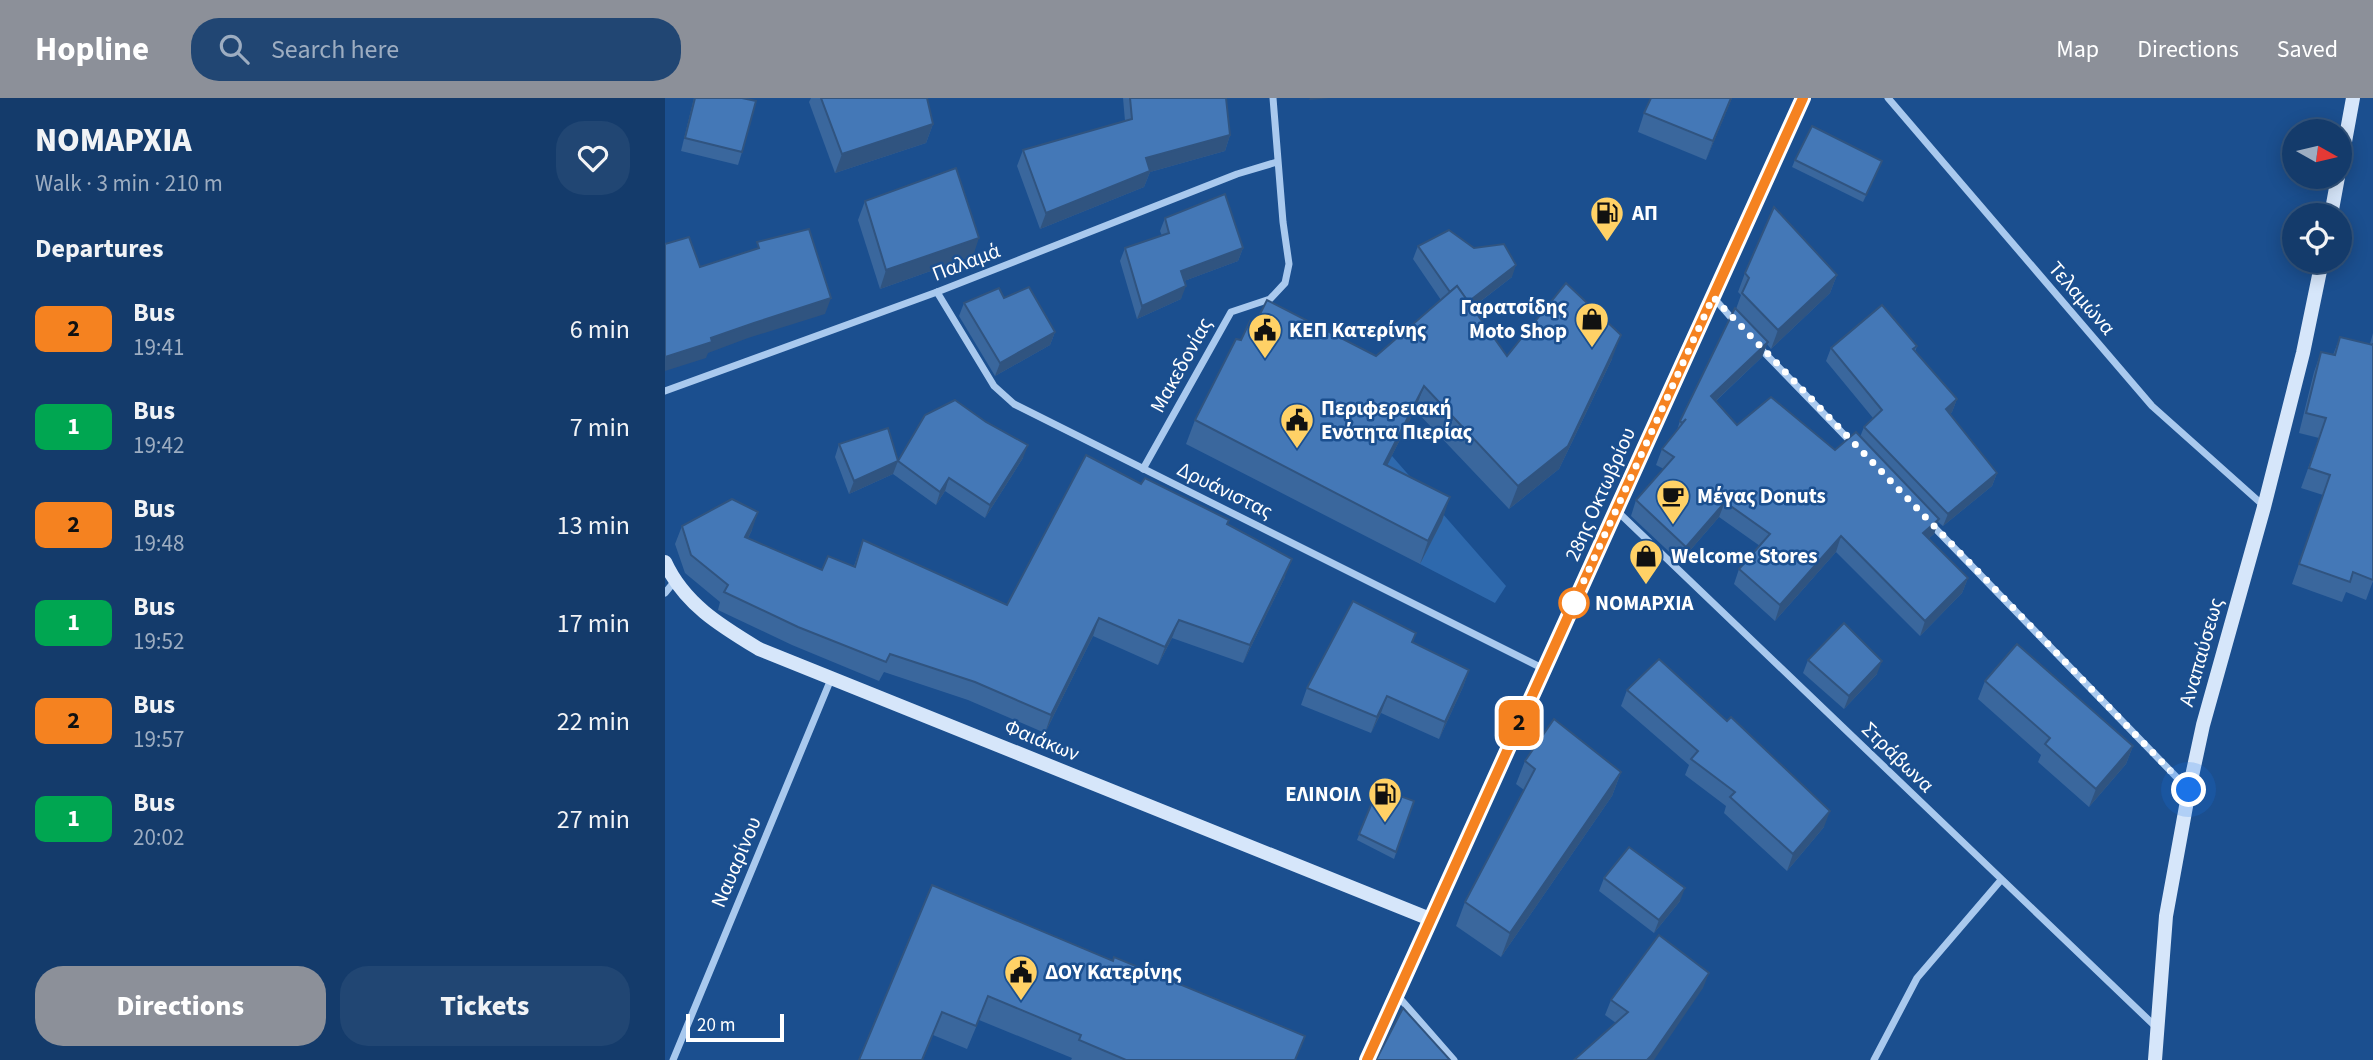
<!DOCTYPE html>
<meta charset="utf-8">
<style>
:root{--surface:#143b6b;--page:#214673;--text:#f1f3f6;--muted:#9dadc1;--line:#33557e;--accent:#8c9099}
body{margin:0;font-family:"Source Sans 3",sans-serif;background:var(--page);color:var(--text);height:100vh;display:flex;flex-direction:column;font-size:26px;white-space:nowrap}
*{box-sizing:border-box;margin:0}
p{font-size:23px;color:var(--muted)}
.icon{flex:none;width:38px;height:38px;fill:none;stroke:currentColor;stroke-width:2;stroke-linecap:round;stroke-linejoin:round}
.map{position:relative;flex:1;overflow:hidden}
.details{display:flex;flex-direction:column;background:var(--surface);width:665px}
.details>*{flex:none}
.badge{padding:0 14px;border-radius:10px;font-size:24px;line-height:46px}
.needle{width:46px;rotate:98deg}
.tools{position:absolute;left:1617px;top:21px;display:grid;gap:14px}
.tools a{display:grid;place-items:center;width:70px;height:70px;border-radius:50%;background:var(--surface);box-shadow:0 4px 18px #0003,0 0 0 2px var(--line);font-size:35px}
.scale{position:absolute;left:21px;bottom:18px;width:98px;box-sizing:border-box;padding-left:7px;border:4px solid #fff;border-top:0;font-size:19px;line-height:24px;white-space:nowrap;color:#fff;-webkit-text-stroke:5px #1b4f8f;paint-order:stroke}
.you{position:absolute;width:35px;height:35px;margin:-18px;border:5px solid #fff;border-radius:50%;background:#1a73e8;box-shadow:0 0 0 10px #1a73e833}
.map>.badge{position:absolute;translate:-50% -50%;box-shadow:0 0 0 4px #fff}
h2{padding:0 35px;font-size:26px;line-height:63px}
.round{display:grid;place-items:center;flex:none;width:74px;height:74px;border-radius:28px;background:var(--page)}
.overview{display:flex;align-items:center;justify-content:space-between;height:119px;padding:0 35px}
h1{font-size:33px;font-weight:800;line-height:52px}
.action{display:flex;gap:14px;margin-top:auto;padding:14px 35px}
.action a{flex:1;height:80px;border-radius:28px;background:var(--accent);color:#fff;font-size:28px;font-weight:800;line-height:80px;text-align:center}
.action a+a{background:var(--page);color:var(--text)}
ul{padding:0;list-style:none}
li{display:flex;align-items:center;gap:21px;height:98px;padding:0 35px}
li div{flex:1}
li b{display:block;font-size:26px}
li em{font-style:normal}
li .badge{min-width:77px;font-weight:700;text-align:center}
header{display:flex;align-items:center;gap:42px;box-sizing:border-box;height:98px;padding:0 35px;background:var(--accent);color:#fff}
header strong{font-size:33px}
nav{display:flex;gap:38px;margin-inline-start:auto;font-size:24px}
.search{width:490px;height:63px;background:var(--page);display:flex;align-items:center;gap:18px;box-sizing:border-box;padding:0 24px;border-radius:28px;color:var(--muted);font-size:26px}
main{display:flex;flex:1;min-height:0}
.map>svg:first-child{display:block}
.green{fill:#2e69ad}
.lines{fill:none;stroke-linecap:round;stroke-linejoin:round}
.street{stroke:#a9c9ee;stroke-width:7}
.secondary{stroke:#d6e6fa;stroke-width:14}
.wall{fill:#3a679d}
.shaded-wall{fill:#305480}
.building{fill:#4478b7;stroke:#305480;stroke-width:2}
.line-casing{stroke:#fff;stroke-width:16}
.line{stroke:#f58220;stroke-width:10}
.walk{stroke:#fff;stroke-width:7;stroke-dasharray:0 12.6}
.stop-dot{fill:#fff;stroke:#f58220;stroke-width:3.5}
.labels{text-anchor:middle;stroke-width:5;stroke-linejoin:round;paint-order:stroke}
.poi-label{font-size:21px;font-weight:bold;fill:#fff;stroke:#1b4f8f;text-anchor:start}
.street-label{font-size:21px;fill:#fff;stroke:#1b4f8f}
.stop-label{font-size:21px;font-weight:bold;fill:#fff;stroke:#1b4f8f;text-anchor:start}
</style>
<header>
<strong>Hopline</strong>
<div class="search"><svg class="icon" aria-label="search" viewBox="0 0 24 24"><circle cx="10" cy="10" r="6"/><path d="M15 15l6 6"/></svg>Search here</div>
<nav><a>Map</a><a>Directions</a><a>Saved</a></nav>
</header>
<main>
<section class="details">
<div class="overview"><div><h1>ΝΟΜΑΡΧΙΑ</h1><p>Walk · 3 min · 210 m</p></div><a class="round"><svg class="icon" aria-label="heart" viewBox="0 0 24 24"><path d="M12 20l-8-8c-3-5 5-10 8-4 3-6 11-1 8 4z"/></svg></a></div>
<h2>Departures</h2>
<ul>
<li><span class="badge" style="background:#f58220;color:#111">2</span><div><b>Bus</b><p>19:41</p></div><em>6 min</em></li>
<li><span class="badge" style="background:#00a651;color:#fff">1</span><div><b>Bus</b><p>19:42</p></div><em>7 min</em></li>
<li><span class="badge" style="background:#f58220;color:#111">2</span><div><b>Bus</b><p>19:48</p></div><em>13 min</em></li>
<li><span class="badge" style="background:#00a651;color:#fff">1</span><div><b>Bus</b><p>19:52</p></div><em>17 min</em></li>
<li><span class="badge" style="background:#f58220;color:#111">2</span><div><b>Bus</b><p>19:57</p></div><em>22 min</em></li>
<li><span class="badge" style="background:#00a651;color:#fff">1</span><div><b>Bus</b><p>20:02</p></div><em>27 min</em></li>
</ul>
<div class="action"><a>Directions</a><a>Tickets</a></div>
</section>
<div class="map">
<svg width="1708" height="962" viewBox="0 0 1708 962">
<rect width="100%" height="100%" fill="#1b4f8f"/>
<path class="green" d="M727,358L841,488L830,505L755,466L711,389Z"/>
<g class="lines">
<g class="street">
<path d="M1223,0L1487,308L1599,408"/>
<path d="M272,194L329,288L349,306L879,571"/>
<path d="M1048,199L1070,224"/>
<path d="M1093,248L1189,347"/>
<path d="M0,293L272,194L572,76L612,64"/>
<path d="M478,371L566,214L605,201L620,185L624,166L618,124L608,0"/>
<path d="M952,413L1492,930"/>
<path d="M1266,426L1523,691"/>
<path d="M0,495L9,484"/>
<path d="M732,897L789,962"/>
<path d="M8,962L166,581"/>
<path d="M1209,962L1252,880L1336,782"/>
</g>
<g class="secondary">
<path d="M1675,71L1688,0"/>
<path d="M1666,117L1673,79"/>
<path d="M0,464C19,506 56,528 94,551L765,821"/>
<path d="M702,962L1138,0"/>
<path d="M1490,962L1501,818L1524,692L1538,627L1599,409L1638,255L1657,163"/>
</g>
</g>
<g class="wall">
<path d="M29,0H77V54L73,67L16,53Z"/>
<path d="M146,0H262L268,26L261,45L170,75L144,4Z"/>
<path d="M458,0H561L565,37L560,53L485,74L479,89L375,131L352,68L358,52L460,23Z"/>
<path d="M1067,0L1041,62L973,34L979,15Z"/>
<path d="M1130,62L1214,70L1198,104L1127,69Z"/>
<path d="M200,103L308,158L215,191L193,122Z"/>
<path d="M500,120L578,150L573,163L519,183L516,201L472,221L455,163L460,150L497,138L495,133Z"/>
<path d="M753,148L847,179L807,210L842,258L947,261L894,371L844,411L750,312L722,367L777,423L755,466L521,346L530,322L576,242L590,226L711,258L776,202L748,161Z"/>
<path d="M1080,175L1172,177L1165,195L1106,251L1102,246L1097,259L1051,303L1072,327L1170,352L1195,339L1199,329L1208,320L1161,263L1166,250L1252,248L1250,254L1292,301L1287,314L1285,316L1332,375L1327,388L1278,428L1273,424L1269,436L1263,441L1303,480L1297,495L1255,538L1171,454L1110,523L1069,486L1074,471L1095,448L1054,419L1015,464L966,418L971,402L999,371L991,367L997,351L1012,332L1015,323L1071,211L1076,197L1073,194Z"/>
<path d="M339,200L390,234L385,247L330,278L294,218L299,205Z"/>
<path d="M1708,235V483L1701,502L1681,494L1677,504L1627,486L1658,397L1636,390L1654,340L1634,335L1649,274L1656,254L1668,257L1675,239L1705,246Z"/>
<path d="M174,346L233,363L358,360L320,420L280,393L271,407L228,376L184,396L170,359Z"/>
<path d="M476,386L562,427L620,479L578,565L507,540L493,567L428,538L380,635L303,602L219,574L214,583L127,547L53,512L55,504L20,475L10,446L17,428L87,432L83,440L157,472L189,468L198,442L342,507Z"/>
<path d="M748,544L804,572L798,589L774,641L716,615L706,635L636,607L642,590Z"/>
<path d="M1143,562L1212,576L1179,611L1138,575Z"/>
<path d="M1320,583L1468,648L1461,666L1424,709L1373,664L1376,657L1313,601Z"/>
<path d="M962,592L1159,729L1122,773L1059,715L1061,708L1020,677L1024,667L956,608Z"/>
<path d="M860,663L956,674L947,698L836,859L791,828L800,804L859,692L851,686Z"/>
<path d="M713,690L749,703L729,761L692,742Z"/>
<path d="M939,780L1015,803L989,835L934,793Z"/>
<path d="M267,787L631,962H406L407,960L314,922L302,951L268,937Z"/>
<path d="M1038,890L951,925L940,917L946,902Z"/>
</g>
<g class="shaded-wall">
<path d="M645,0H665L644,2Z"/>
<path d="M1066,0H1067L1041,62L1048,43Z"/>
<path d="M268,26L261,45L170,75L177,56Z"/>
<path d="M565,37L560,53L485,74L479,89L375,131L381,115L481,60Z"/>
<path d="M314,140L308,158L215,191L221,172Z"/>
<path d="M578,150L573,163L511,186L516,173Z"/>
<path d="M851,167L847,179L791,222L795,209Z"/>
<path d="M1172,177L1165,195L1106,251L1113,232Z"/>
<path d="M521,188L516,201L472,221L477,208Z"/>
<path d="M166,200L160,216L83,240L43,255L41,260L0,273V259L46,240L89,225Z"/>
<path d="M390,234L385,247L330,278L335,265Z"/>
<path d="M956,237L947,261L894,371L844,411L853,388Z"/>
<path d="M1103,244L1097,259L1040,313L1046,298Z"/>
<path d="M759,288L750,312L711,389L719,366Z"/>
<path d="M1292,301L1287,314L1276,324L1281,311Z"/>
<path d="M363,347L358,360L320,420L325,407Z"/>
<path d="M233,363L228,376L184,396L189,383Z"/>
<path d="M1332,375L1327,388L1278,428L1283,416Z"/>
<path d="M284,380L280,393L271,407L275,394Z"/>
<path d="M785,399L777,423L755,466L763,443Z"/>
<path d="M1060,404L1054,419L1015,464L1021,449Z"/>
<path d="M93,414L87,432L74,458L80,439Z"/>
<path d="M1274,421L1269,436L1252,450L1258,435Z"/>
<path d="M1176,438L1171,454L1110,523L1115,507Z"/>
<path d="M627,461L620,479L578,565L585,547Z"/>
<path d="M1303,480L1297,495L1255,538L1260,523Z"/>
<path d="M434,520L428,538L380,635L386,617Z"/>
<path d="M514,522L507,540L493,567L500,549Z"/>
<path d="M1217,563L1212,576L1179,611L1184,598Z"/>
<path d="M804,572L798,589L774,641L780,624Z"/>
<path d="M722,598L716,615L706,635L712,619Z"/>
<path d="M1468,648L1461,666L1424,709L1431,691Z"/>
<path d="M956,674L947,698L836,859L845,835Z"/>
<path d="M1165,713L1159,729L1122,773L1128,756Z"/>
<path d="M1020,790L1015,803L989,835L994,822Z"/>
<path d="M1044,875L1038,890L989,962H982Z"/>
<path d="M277,914L268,937L258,962H257Z"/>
</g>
<g class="building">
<path d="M30,0H77L91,3L77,54L20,40Z"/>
<path d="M156,0H262L268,26L177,56Z"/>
<path d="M465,0H561L565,37L481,60L485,73L381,115L358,52L467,21Z"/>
<path d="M986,0H1066L1048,43L979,15Z"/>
<path d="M1147,28L1217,63L1201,97L1130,62Z"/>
<path d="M291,70L314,140L221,172L200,103Z"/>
<path d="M560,96L578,150L516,173L521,188L477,208L460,150L504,135L500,120Z"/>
<path d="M1109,109L1172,177L1113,232L1077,195L1084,180L1080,175Z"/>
<path d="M144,131L166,200L89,225L46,240L47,244L0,259V146L24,139L35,169L94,150L92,144Z"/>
<path d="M784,132L809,150L839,146L851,167L803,204L792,188L785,194L753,148Z"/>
<path d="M901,185L956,237L903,348L853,388L759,288L719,366L785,399L763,443L530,322L571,241L576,242L585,223L590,226L602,202L711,258L792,188L842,258Z"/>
<path d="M364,189L390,234L335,265L299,205L334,190L339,200Z"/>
<path d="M1217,207L1252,248L1248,251L1292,301L1281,311L1332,375L1283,416L1199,329L1217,312L1166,250Z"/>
<path d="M1070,210L1103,244L1046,298L1072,327L1106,299L1170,352L1191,334L1274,421L1258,435L1303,480L1260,523L1176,438L1115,507L1074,471L1105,436L1060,404L1021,449L971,402L1009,359L997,351L1021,321L1017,325L1015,323Z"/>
<path d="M1675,239L1708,247V245V482L1688,474L1685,484L1634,466L1665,377L1644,370L1661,320L1641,315L1656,254L1670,257Z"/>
<path d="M290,302L321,324L363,347L325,407L284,380L275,394L233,363L260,317Z"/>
<path d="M223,330L233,363L189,383L174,346Z"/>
<path d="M421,357L476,386L480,380L564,422L562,426L627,461L585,547L514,522L500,549L434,520L386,617L310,584L225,556L221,564L133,529L59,494L63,487L26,457L17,428L67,401L93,414L80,439L157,472L163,458L190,469L198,442L342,507Z"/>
<path d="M688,503L751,535L747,544L804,572L780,624L722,598L712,619L642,590Z"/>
<path d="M1179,525L1217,563L1184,598L1143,562Z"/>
<path d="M1352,546L1468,648L1431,691L1380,646L1385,640L1320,583Z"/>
<path d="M994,561L1062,623L1066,619L1165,713L1128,756L1065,699L1070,694L1026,661L1033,653L962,592Z"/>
<path d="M889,621L956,674L845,835L800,804L870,671L860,663Z"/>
<path d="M713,690L749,703L731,754L694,736Z"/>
<path d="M964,749L1020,790L994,822L939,780Z"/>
<path d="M267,787L448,863L449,859L640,938L630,962H461L414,942L416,937L323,898L311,928L277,914L257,962H194Z"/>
<path d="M994,837L1044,875L986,958L982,962H909L963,914L946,902Z"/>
<path d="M738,910L785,962H711Z"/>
</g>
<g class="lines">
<g class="line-casing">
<path id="line" d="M702,962L1138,0"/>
</g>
<use href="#line" class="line"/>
<path class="walk" d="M909,505L906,511L1048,199L1524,692"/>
</g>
<defs>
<g id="fuel-pin" transform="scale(1.75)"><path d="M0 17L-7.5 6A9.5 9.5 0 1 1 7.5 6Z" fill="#ffd166" stroke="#1b4f8f"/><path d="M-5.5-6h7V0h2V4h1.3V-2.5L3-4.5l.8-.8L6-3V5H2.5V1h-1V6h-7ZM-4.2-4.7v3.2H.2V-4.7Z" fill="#111"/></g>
<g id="shop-pin" transform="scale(1.75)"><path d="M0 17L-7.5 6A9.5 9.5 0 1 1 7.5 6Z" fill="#ffd166" stroke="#1b4f8f"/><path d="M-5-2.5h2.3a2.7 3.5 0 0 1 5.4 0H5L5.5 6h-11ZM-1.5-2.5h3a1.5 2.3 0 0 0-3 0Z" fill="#111"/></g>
<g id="civic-pin" transform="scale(1.75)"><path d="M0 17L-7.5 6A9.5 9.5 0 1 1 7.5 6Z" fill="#ffd166" stroke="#1b4f8f"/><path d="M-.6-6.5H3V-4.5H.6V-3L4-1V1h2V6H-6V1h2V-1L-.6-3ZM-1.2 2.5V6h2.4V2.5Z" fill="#111"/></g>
<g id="cafe-pin" transform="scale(1.75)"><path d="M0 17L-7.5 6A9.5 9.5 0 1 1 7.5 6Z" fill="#ffd166" stroke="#1b4f8f"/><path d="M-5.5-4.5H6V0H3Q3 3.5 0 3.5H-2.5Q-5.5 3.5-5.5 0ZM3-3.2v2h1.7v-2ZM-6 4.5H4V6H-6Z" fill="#111"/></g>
</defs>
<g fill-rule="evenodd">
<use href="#fuel-pin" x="942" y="115"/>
<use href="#shop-pin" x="927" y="221"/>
<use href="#civic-pin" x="600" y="232"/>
<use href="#civic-pin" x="632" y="322"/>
<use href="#cafe-pin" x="1008" y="398"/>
<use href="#shop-pin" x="981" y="458"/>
<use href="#fuel-pin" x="720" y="696"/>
<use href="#civic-pin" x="356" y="874"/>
</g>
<circle class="stop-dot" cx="909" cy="505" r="14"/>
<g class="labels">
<g class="poi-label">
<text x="967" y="122">ΑΠ</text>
<text x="902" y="216" text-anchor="end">Γαρατσίδης<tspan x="902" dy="24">Moto Shop</tspan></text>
<text x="624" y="239">ΚΕΠ Κατερίνης</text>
<text x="656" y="317">Περιφερειακή<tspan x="656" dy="24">Ενότητα Πιερίας</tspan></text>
<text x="1032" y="405">Μέγας Donuts</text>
<text x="1006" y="465">Welcome Stores</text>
<text x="696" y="703" text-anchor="end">ΕΛΙΝΟΙΛ</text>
<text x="380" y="881">ΔΟΥ Κατερίνης</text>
</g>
<g class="street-label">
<text transform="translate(301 164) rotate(-21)" y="7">Παλαμά</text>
<text transform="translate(1417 200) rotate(49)" y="7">Τελαμώνα</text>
<text transform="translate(516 267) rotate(-61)" y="7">Μακεδονίας</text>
<text transform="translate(560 392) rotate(26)" y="7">Δρυάνιστας</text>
<text transform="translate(935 396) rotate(-66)" y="7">28ης Οκτωβρίου</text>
<text transform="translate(1536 554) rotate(-74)" y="7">Αναπαύσεως</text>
<text transform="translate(377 642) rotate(22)" y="7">Φαιάκων</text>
<text transform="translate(1233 659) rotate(44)" y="7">Στράβωνα</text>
<text transform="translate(71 764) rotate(-67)" y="7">Ναυαρίνου</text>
</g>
<g class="stop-label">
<text x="930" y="512">ΝΟΜΑΡΧΙΑ</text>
</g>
</g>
</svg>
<div class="tools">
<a><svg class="needle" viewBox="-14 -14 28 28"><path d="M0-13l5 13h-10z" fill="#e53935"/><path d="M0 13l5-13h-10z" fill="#9dadc1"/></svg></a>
<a><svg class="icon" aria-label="locate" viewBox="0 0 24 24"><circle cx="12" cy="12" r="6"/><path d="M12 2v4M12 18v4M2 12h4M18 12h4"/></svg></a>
</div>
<div class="scale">20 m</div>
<div class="you" style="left:1524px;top:692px"></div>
<b class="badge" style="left:854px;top:625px;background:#f58220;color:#111">2</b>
</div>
</main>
